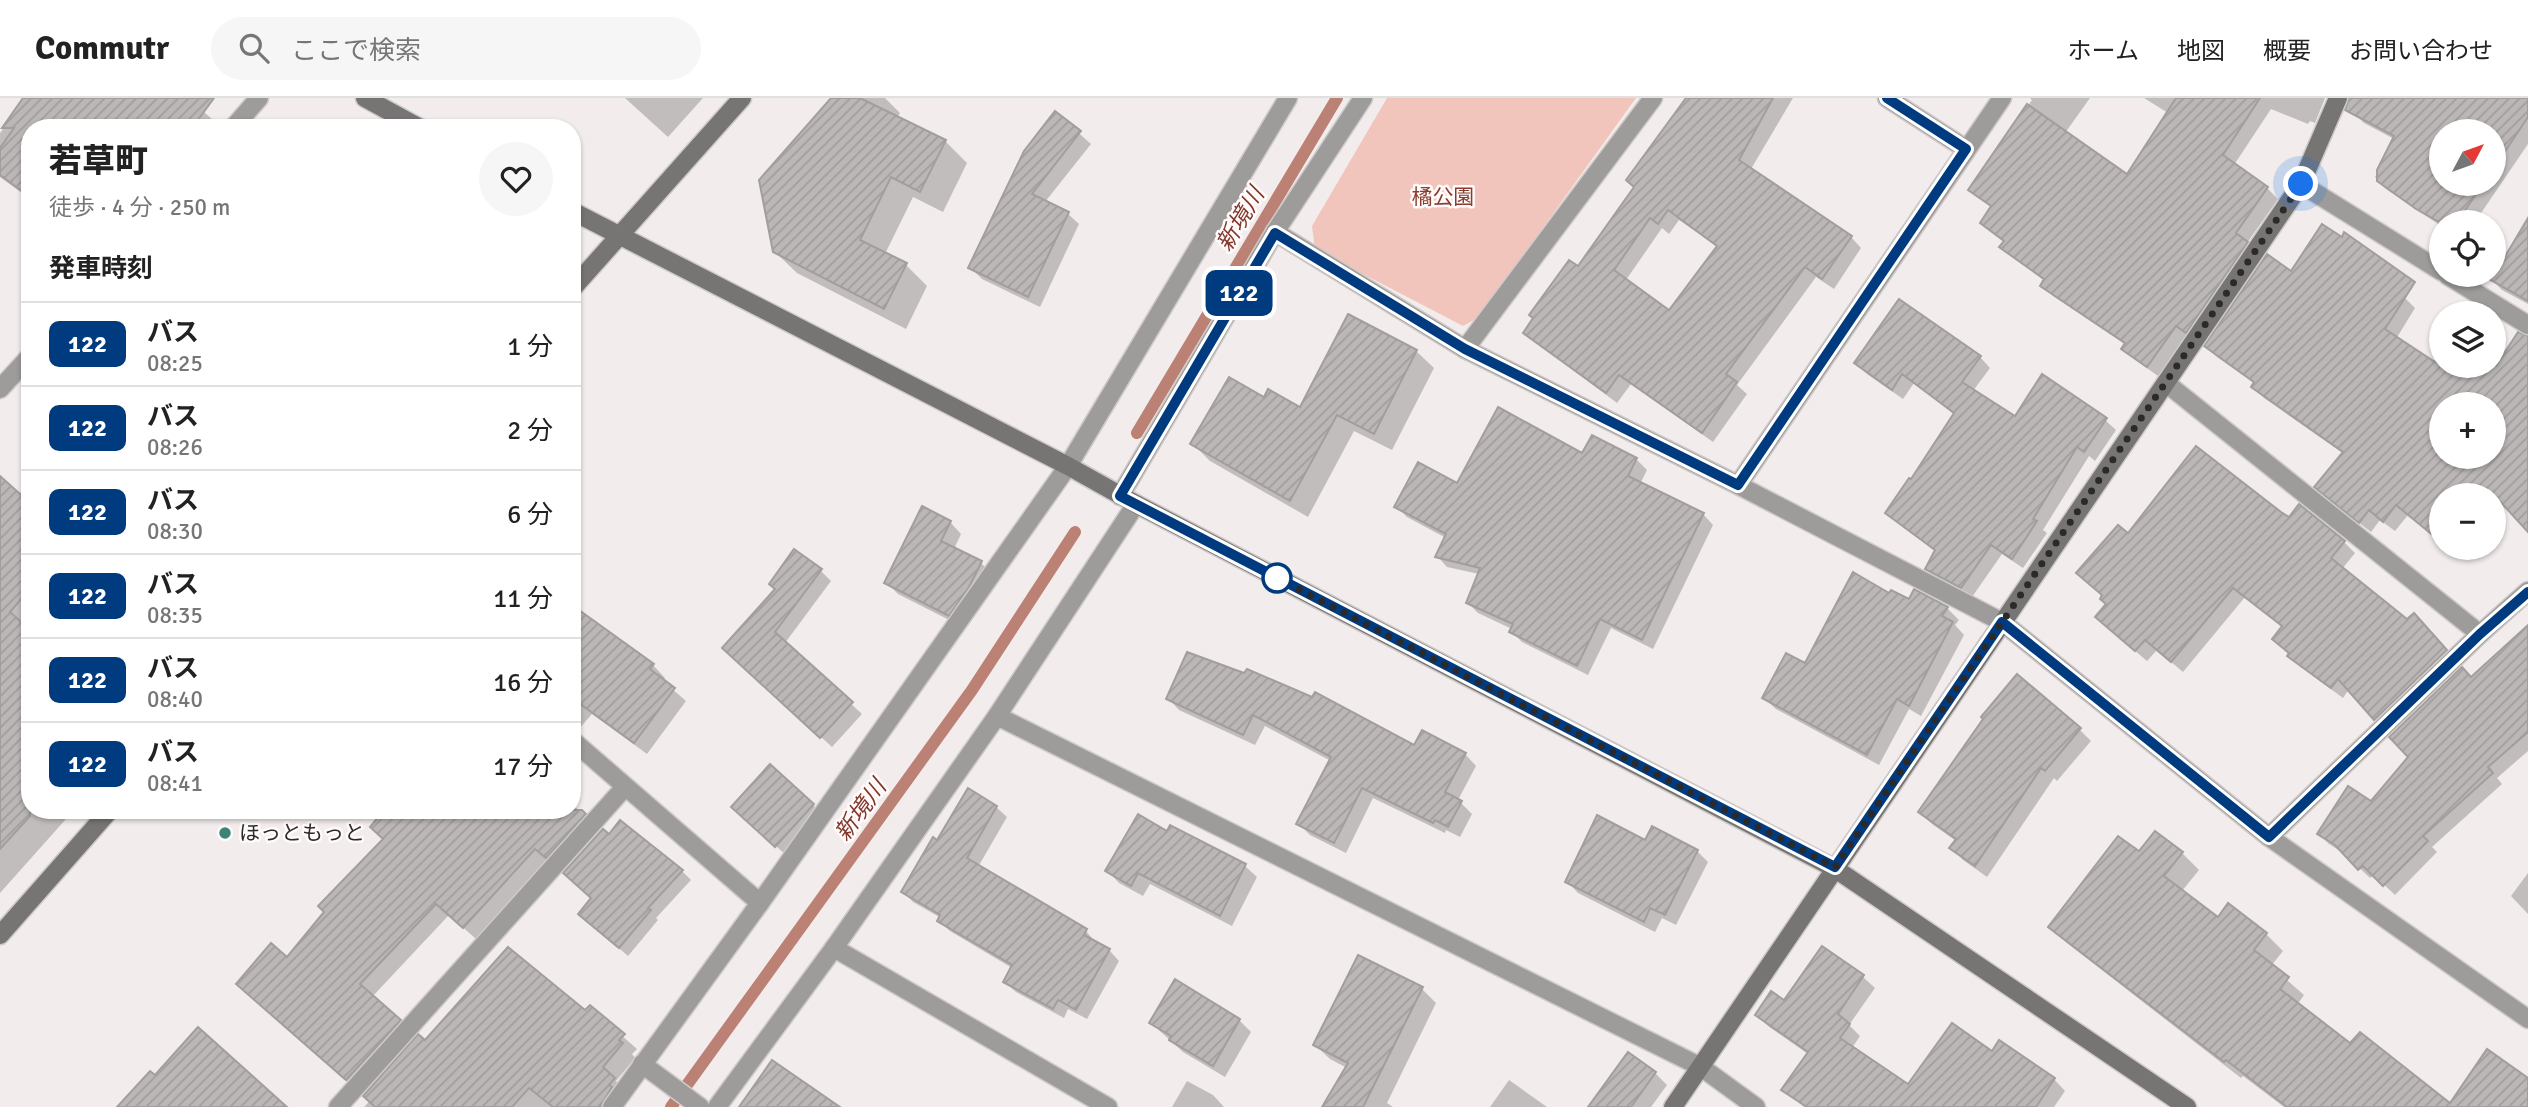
<!DOCTYPE html>
<html lang="ja">
<meta charset="utf-8">
<style>
:root{--surface:#fff;--page:#f6f6f6;--text:#222;--muted:#767676;--line:#e0e0e0}
body{margin:0;font-family:Signika,"Noto Sans JP",sans-serif;background:var(--page);color:var(--text);height:100vh;display:flex;flex-direction:column;font-size:26px;white-space:nowrap}
*{box-sizing:border-box;margin:0}
p{font-size:23px;color:var(--muted)}
.icon{flex:none;width:38px;height:38px;fill:none;stroke:currentColor;stroke-width:2;stroke-linecap:round;stroke-linejoin:round}
.map{position:relative;flex:1;overflow:hidden}
.side{position:absolute;left:21px;top:21px;width:560px;height:700px;display:flex;flex-direction:column;background:var(--surface);border-radius:28px;box-shadow:0 2px 5px #0004}
.side>*{flex:none}
.badge{padding:0 14px;border-radius:10px;font-size:24px;line-height:46px}
.needle{width:46px;rotate:49deg}
.tools{position:absolute;left:2429px;top:21px;display:grid;gap:14px}
.tools a{display:grid;place-items:center;width:77px;height:77px;border-radius:50%;background:var(--surface);box-shadow:0 2px 5px #0004;font-size:35px}
.you{position:absolute;width:35px;height:35px;margin:-18px;border:5px solid #fff;border-radius:50%;background:#1a73e8;box-shadow:0 0 0 10px #1a73e833}
.map>.badge{position:absolute;translate:-50% -50%;box-shadow:0 0 0 4px #fff}
h2{padding:0 28px;font-size:26px;line-height:63px}
.round{display:grid;place-items:center;flex:none;width:74px;height:74px;border-radius:37px;background:var(--page)}
.overview{display:flex;align-items:center;justify-content:space-between;height:119px;padding:0 28px}
h1{font-size:33px;font-weight:800;line-height:52px}
ul{padding:0;list-style:none}
li{display:flex;align-items:center;gap:21px;height:84px;padding:0 28px;border-top:2px solid var(--line)}
li div{flex:1}
li b{display:block;font-size:26px}
li em{font-style:normal}
li .badge{min-width:77px;font-weight:700;text-align:center}
header{display:flex;align-items:center;gap:42px;box-sizing:border-box;height:98px;padding:0 35px;background:var(--surface);border-bottom:2px solid var(--line)}
header strong{font-size:33px}
nav{display:flex;gap:38px;margin-inline-start:auto;font-size:24px}
.search{width:490px;height:63px;background:var(--page);display:flex;align-items:center;gap:18px;box-sizing:border-box;padding:0 24px;border-radius:38px;color:var(--muted);font-size:26px}
.map>svg:first-child{display:block}
.green{fill:#f2c5bc}
.shadow{fill:#0003;fill-rule:evenodd}
.lines{fill:none;stroke-linecap:round;stroke-linejoin:round}
.stream{stroke:#bc8175;stroke-width:12}
.building{fill:url(#building-hatch);stroke:#a29e9d;stroke-width:2;fill-rule:evenodd}
.street-casing{stroke:#cecac9;stroke-width:21}
.secondary-casing{stroke:#cecac9;stroke-width:21}
.street{stroke:#9e9c9b;stroke-width:18}
.secondary{stroke:#777474;stroke-width:18}
.line-casing{stroke:#fff;stroke-width:16}
.line{stroke:#003b80;stroke-width:10}
.walk{stroke:#2b2929;stroke-width:7;stroke-dasharray:0 12.6}
.stop-dot{fill:#fff;stroke:#003b80;stroke-width:3.5}
.poi-dot{fill:#3e8378;stroke:#fffbfa;stroke-width:2.5}
.labels{text-anchor:middle;stroke-width:5;stroke-linejoin:round;paint-order:stroke}
.park-label{font-size:21px;fill:#883d30;stroke:#fffbfa}
.poi-label{font-size:21px;fill:#2b2929;stroke:#fffbfa;text-anchor:start}
.water-label{font-size:23px;font-style:italic;fill:#81372b;stroke:#fffbfa}
</style>
<header>
<strong>Commutr</strong>
<div class="search"><svg class="icon" aria-label="search" viewBox="0 0 24 24"><circle cx="10" cy="10" r="6"/><path d="M15 15l6 6"/></svg>ここで検索</div>
<nav><a>ホーム</a><a>地図</a><a>概要</a><a>お問い合わせ</a></nav>
</header>
<div class="map">
<svg width="2528" height="1009" viewBox="0 0 2528 1009">
<defs>
<pattern id="building-hatch" width="6" height="6" patternUnits="userSpaceOnUse" patternTransform="scale(1.75)"><rect width="6" height="6" fill="#bbb7b6"/><path d="M-1 1l2-2M0 6l6-6M5 7l2-2" fill="none" stroke="#a19d9c"/></pattern>
</defs>
<rect width="100%" height="100%" fill="#f2edec"/>
<path class="green" d="M1387,0H1636L1478,220L1463,228L1315,151L1312,128Z"/>
<g class="shadow">
<path d="M26,0H188L221,29L30,30V101L0,79V35Z"/>
<path d="M625,0H703L668,39Z"/>
<path d="M833,0H885L900,15L897,20L945,43L967,65L943,114L913,99L885,156L906,167L927,188L906,231L797,175L774,153Z"/>
<path d="M1688,0H1793L1751,71L1851,139L1861,150L1834,191L1816,179L1737,287L1747,296L1713,344L1631,286L1617,305L1537,245L1526,234L1578,171L1636,90ZM1679,122L1718,149L1670,215L1626,182L1662,130L1669,136Z"/>
<path d="M2030,0H2090L2065,35L2128,78L2168,15L2144,0H2325L2315,25L2310,23L2308,26L2271,11L2234,67L2267,90L2278,101L2247,145L2258,156L2187,238L2158,278L2134,261L2124,251L2126,247L2053,198L2042,187L2045,183L2012,159L2002,149L2005,144L1982,125L1992,110L1971,92L2032,2Z"/>
<path d="M2362,0H2528V46L2475,124H2441V128L2386,91L2375,79L2394,41L2364,25L2353,14ZM2441,33H2494V86H2441Z"/>
<path d="M1056,15L1091,46L1045,104L1068,116L1079,126L1040,209L982,181L971,170Z"/>
<path d="M2528,123V206L2502,192L2491,181Z"/>
<path d="M2292,175L2404,199L2415,210L2396,241L2436,267L2441,258V268H2494V256L2502,261L2528,240V431L2500,403L2494,410V397H2441V444L2408,417L2395,433L2380,422L2371,434L2327,400L2344,356L2264,300L2253,289L2255,286L2217,259L2206,248ZM2441,306H2494V359H2441Z"/>
<path d="M1416,253L1434,270L1392,352L1354,333L1308,419L1210,363L1193,346L1265,301L1301,312Z"/>
<path d="M1980,259L1990,270L1973,293L2015,321L2105,322L2116,332L2095,363L2089,358L2043,432L2047,435L2023,470L2002,456L1972,499L1938,481L1927,471L1936,454L1887,415L1911,384L1955,317L1914,285L1903,301L1867,276L1856,265Z"/>
<path d="M1583,358L1636,361L1647,372L1640,386L1703,416L1713,427L1653,551L1611,530L1588,577L1522,544L1511,533L1512,531L1478,515L1468,505L1479,476L1447,469L1437,458L1446,440L1407,419L1397,409L1458,387Z"/>
<path d="M0,381L30,407V712H74L0,795Z"/>
<path d="M2289,422L2344,444L2355,455L2342,471L2349,591L2343,600L2301,569L2290,558L2274,541L2283,529L2245,499L2183,574L2157,552L2147,563L2108,530V507L2128,438Z"/>
<path d="M950,424L961,436L954,451L981,465L993,477L961,528L898,496L886,484Z"/>
<path d="M2448,450H2461L2456,456Z"/>
<path d="M820,472L831,483L785,545L862,616L832,649L735,560Z"/>
<path d="M1915,494L1947,510L1959,522L1955,527L1964,537L1921,618L1909,611L1879,667L1776,611L1764,600L1805,568L1910,503Z"/>
<path d="M572,515L653,567L665,580L663,583L686,603L647,656L592,616L572,639Z"/>
<path d="M2528,529V653L2497,680L2502,686L2432,749L2437,754L2395,797L2374,777L2370,780L2346,757L2329,746L2319,736L2371,705L2472,581Z"/>
<path d="M1188,556L1415,649L1465,656L1476,668L1458,702L1472,716L1460,739L1446,732L1445,735L1373,700L1346,755L1310,737L1299,726L1331,663L1265,628L1255,647L1179,612L1168,600Z"/>
<path d="M2079,631L2091,643L2057,683L2054,680L1987,779L1963,762L1952,750L1956,743L1932,726L1920,714Z"/>
<path d="M572,706L597,729L549,762L476,841L449,817L372,899L412,935L360,994L251,898L287,861L385,741L572,712Z"/>
<path d="M813,707L824,719L788,759L745,720Z"/>
<path d="M996,709L1007,719L978,769L1086,833L1096,845L1109,852L1119,863L1087,921L1068,911L1064,920L1016,894L1005,884L1012,870L950,833L939,823L941,820L913,804L903,794L938,745Z"/>
<path d="M1167,735L1245,768L1257,779L1232,828L1150,786L1143,798L1119,785L1108,773Z"/>
<path d="M610,739L682,773L691,782L656,820L658,822L628,858L589,824Z"/>
<path d="M1646,744L1697,753L1708,764L1676,827L1662,820L1655,834L1578,795L1567,783Z"/>
<path d="M2182,755L2199,772L2182,793L2218,822L2229,807L2266,836L2283,853L2271,868L2304,897L2297,907L2350,948L2451,1007L2528,982V1009H2284L2243,978L2241,980L2067,845L2051,828L2139,756Z"/>
<path d="M2528,775V816L2511,798Z"/>
<path d="M1823,850L1863,879L1875,890L1849,927L1860,938L1852,950L1908,989L1992,956L2054,981L2065,993L2054,1009H1804L1784,992L1808,956L1768,928L1757,916L1785,905Z"/>
<path d="M1175,884L1239,922L1251,934L1225,979L1183,954L1151,925Z"/>
<path d="M1422,891L1436,905L1387,1005L1393,1009H1324L1347,970L1330,961L1315,947Z"/>
<path d="M590,910L637,951L632,956L635,960L616,983L627,995L622,1009H364L425,945L586,915Z"/>
<path d="M1655,975L1667,987L1651,1009H1590Z"/>
<path d="M1509,982L1547,1009H1490Z"/>
<path d="M1187,983L1213,997L1224,1009H1172Z"/>
</g>
<g class="lines">
<g class="stream">
<path d="M1137,335L1337,0"/>
<path d="M671,1009L972,592L1075,434"/>
</g>
</g>
<g class="building">
<path d="M23,0H214L192,30H30V99L0,77V50L14,30H2Z"/>
<path d="M831,0H860L946,42L920,94L891,79L860,142L907,165L884,211L773,154L759,82Z"/>
<path d="M1686,0H1773L1739,62L1852,138L1822,181L1805,169L1726,276L1737,284L1702,335L1619,277L1606,295L1523,235L1533,220L1529,217L1569,162L1578,168L1634,89L1626,82ZM1668,112L1717,148L1669,212L1614,172L1650,120L1658,126Z"/>
<path d="M2176,0H2260L2223,57L2268,89L2236,135L2248,144L2186,235L2176,228L2147,269L2121,251L2125,245L2040,188L2044,181L1999,149L2004,143L1980,125L1991,108L1968,92L2027,6L2127,76Z"/>
<path d="M2349,0H2528V19L2494,70V33H2441V86H2483L2457,124L2441,125L2416,111L2377,83V72L2394,38L2345,12Z"/>
<path d="M1055,13L1081,33L1032,96L1069,114L1028,199L968,170L1024,53Z"/>
<path d="M2528,120V203L2489,181L2494,177Z"/>
<path d="M2322,126L2342,139L2344,134L2415,184L2385,231L2435,264L2441,255V268H2496L2518,234L2528,238V434L2494,397H2441V444L2396,407L2383,424L2369,412L2359,425L2314,389L2343,354L2251,289L2254,284L2204,248L2267,156L2291,173ZM2441,306H2494V359H2441Z"/>
<path d="M1899,201L1981,258L1962,284L2015,318L2042,276L2107,320L2084,354L2077,349L2033,421L2037,423L2012,461L1991,447L1961,490L1925,471L1935,452L1885,415L1909,380L1911,381L1954,315L1902,276L1892,292L1854,265Z"/>
<path d="M1348,216L1417,252L1374,336L1337,317L1290,403L1190,346L1229,279L1264,299L1268,291L1300,309Z"/>
<path d="M1498,309L1582,355L1592,337L1637,360L1628,378L1704,415L1642,542L1600,521L1577,568L1509,534L1513,526L1466,505L1480,470L1435,459L1446,436L1394,409L1418,364L1457,385Z"/>
<path d="M2196,348L2281,414L2289,419L2299,406L2345,443L2331,460L2407,521L2414,515L2447,552L2374,622L2338,581L2331,590L2287,558L2289,555L2272,541L2282,528L2233,490L2171,564L2145,542L2135,553L2095,519L2106,506L2100,501L2102,497L2076,475L2118,427L2128,435Z"/>
<path d="M0,378L30,405V491L10,514L30,532V718L0,751Z"/>
<path d="M922,408L951,423L941,443L982,463L969,489L949,518L884,485Z"/>
<path d="M794,451L822,471L775,534L853,604L820,640L722,550L775,491L769,486Z"/>
<path d="M1853,474L1889,495L1891,492L1909,501L1914,491L1948,509L1942,518L1953,524L1909,608L1897,601L1867,657L1762,600L1786,555L1805,565Z"/>
<path d="M572,507L654,566L650,571L675,590L634,645L572,600Z"/>
<path d="M2528,527V634L2488,669L2493,675L2423,738L2428,743L2383,788L2363,768L2358,772L2335,747L2317,736L2348,688L2371,703L2408,659L2389,639L2462,569L2471,579Z"/>
<path d="M1187,554L1244,575L1247,571L1312,599L1315,594L1414,647L1422,632L1466,655L1445,694L1462,703L1448,729L1435,722L1433,725L1362,690L1334,745L1296,726L1331,659L1253,617L1243,637L1166,601Z"/>
<path d="M2017,576L2081,630L2045,673L2041,670L1975,768L1949,750L1956,741L1918,714L1983,621L1981,619Z"/>
<path d="M770,666L814,706L775,749L731,709Z"/>
<path d="M968,690L997,708L967,760L1087,831L1084,837L1110,851L1076,912L1058,902L1053,911L1003,884L1012,867L937,823L940,817L901,794L933,739L937,742Z"/>
<path d="M384,712H582L586,716L546,760L535,751L463,830L436,806L360,886L401,922L346,982L236,886L271,845L287,859L324,814L318,808L383,741L370,729Z"/>
<path d="M1138,716L1167,733L1170,727L1246,766L1220,818L1138,775L1131,788L1105,773Z"/>
<path d="M1597,717L1645,742L1652,728L1698,752L1665,817L1650,810L1644,824L1565,784Z"/>
<path d="M620,722L683,772L648,810L651,812L619,850L578,816L591,800L563,775L603,731L609,736Z"/>
<path d="M2155,733L2183,754L2164,778L2218,819L2228,805L2267,835L2254,852L2289,879L2280,891L2350,945L2360,934L2450,1005L2487,951L2528,980V1009H2287L2226,962L2224,964L2048,829L2118,738L2139,753Z"/>
<path d="M1822,848L1864,877L1838,916L1850,926L1840,940L1908,986L1952,925L1992,953L1999,942L2055,980L2036,1009H1807L1781,992L1808,954L1755,917L1771,893L1784,902Z"/>
<path d="M508,849L585,912L590,907L625,936L619,942L623,945L603,969L615,980L609,987L612,989L600,1009H553L529,990L512,1009H375L363,998L418,936L425,942Z"/>
<path d="M1358,857L1423,889L1363,1009H1322L1348,965L1313,947Z"/>
<path d="M1175,881L1240,921L1213,968L1169,942L1171,938L1149,925Z"/>
<path d="M198,929L287,1009H117L150,973L155,977Z"/>
<path d="M1628,954L1656,974L1631,1009H1588Z"/>
<path d="M772,962L840,1009H739Z"/>
</g>
<g class="lines">
<g class="street-casing">
<g id="street">
<path d="M1887,0L1966,51"/>
<path d="M233,30L259,0"/>
<path d="M2301,86L2441,173"/>
<path d="M1275,134L1465,251L1738,387L2002,524L2269,739L2528,921"/>
<path d="M2447,177L2528,227"/>
<path d="M1465,251L1653,0"/>
<path d="M2166,285L2480,536"/>
<path d="M0,291L30,258"/>
<path d="M1738,387L2002,0"/>
<path d="M1120,398L1275,134L1363,0"/>
<path d="M997,618L1701,969L1756,1009"/>
<path d="M572,642L760,805"/>
<path d="M2269,739L2480,536L2528,493"/>
<path d="M834,850L1108,1009"/>
<path d="M642,966L700,1009"/>
<path d="M338,1009L625,689"/>
<path d="M612,1009L760,805L1068,368L1288,0"/>
<path d="M717,1009L834,850L997,618L1136,406"/>
</g>
</g>
<g class="secondary-casing">
<g id="secondary">
<path d="M365,0L420,30"/>
<path d="M572,113L1068,368L1136,406L1834,770L2187,1009"/>
<path d="M572,191L742,0"/>
<path d="M0,837L110,712"/>
<path d="M1673,1009L2301,86L2338,0"/>
</g>
</g>
<use href="#street" class="street"/>
<use href="#secondary" class="secondary"/>
</g>
<g class="lines">
<g class="line-casing">
<path id="line" d="M1887,0L1966,51L1738,387L1465,251L1275,135L1120,398L1835,769L2002,524L2269,739L2480,536L2528,494"/>
</g>
<use href="#line" class="line"/>
<path class="walk" d="M1277,480L1835,769L2301,86"/>
</g>
<circle class="stop-dot" cx="1277" cy="480" r="14"/>
<circle class="poi-dot" cx="225" cy="735" r="7"/>
<g class="labels">
<g class="park-label">
<text x="1443" y="106">橘公園</text>
</g>
<g class="poi-label">
<text x="239" y="742">ほっともっと</text>
</g>
<g class="water-label">
<text transform="translate(1240 121) rotate(-59)" y="8">新境川</text>
<text transform="translate(860 712) rotate(-54)" y="8">新境川</text>
</g>
</g>
</svg>
<div class="tools">
<a><svg class="needle" viewBox="-14 -14 28 28"><path d="M0-13l5 13h-10z" fill="#e53935"/><path d="M0 13l5-13h-10z" fill="#767676"/></svg></a>
<a><svg class="icon" aria-label="locate" viewBox="0 0 24 24"><circle cx="12" cy="12" r="6"/><path d="M12 2v4M12 18v4M2 12h4M18 12h4"/></svg></a>
<a><svg class="icon" aria-label="layers" viewBox="0 0 24 24"><path d="M12 4l9 5-9 5-9-5zM3 14l9 5 9-5"/></svg></a>
<a>+</a>
<a>−</a>
</div>
<div class="you" style="left:2301px;top:86px"></div>
<b class="badge" style="left:1239px;top:195px;background:#003b80;color:#fff">122</b>
<section class="side">
<div class="overview"><div><h1>若草町</h1><p>徒歩 · 4 分 · 250 m</p></div><a class="round"><svg class="icon" aria-label="heart" viewBox="0 0 24 24"><path d="M12 20l-8-8c-3-5 5-10 8-4 3-6 11-1 8 4z"/></svg></a></div>
<h2>発車時刻</h2>
<ul>
<li><span class="badge" style="background:#003b80;color:#fff">122</span><div><b>バス</b><p>08:25</p></div><em>1 分</em></li>
<li><span class="badge" style="background:#003b80;color:#fff">122</span><div><b>バス</b><p>08:26</p></div><em>2 分</em></li>
<li><span class="badge" style="background:#003b80;color:#fff">122</span><div><b>バス</b><p>08:30</p></div><em>6 分</em></li>
<li><span class="badge" style="background:#003b80;color:#fff">122</span><div><b>バス</b><p>08:35</p></div><em>11 分</em></li>
<li><span class="badge" style="background:#003b80;color:#fff">122</span><div><b>バス</b><p>08:40</p></div><em>16 分</em></li>
<li><span class="badge" style="background:#003b80;color:#fff">122</span><div><b>バス</b><p>08:41</p></div><em>17 分</em></li>
</ul>
</section>
</div>
